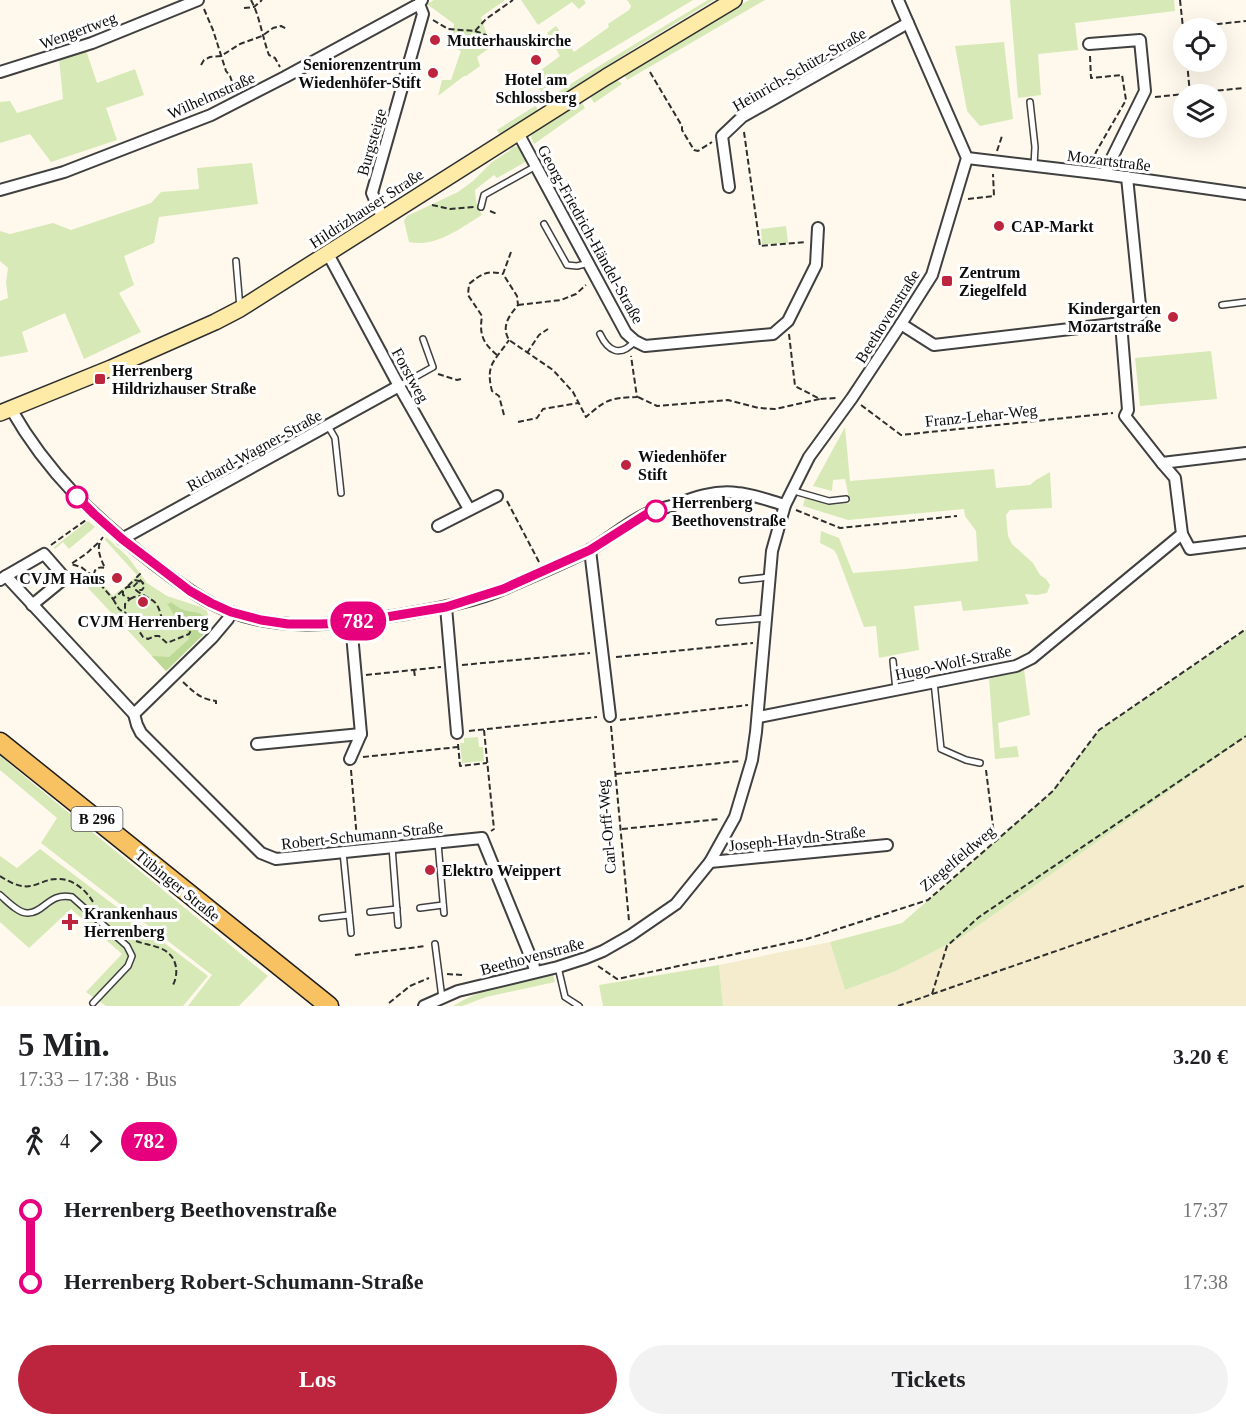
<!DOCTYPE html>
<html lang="de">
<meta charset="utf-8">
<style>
:root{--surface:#fff;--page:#f2f2f2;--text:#202124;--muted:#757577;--accent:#bd253e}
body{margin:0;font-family:"Times New Roman",serif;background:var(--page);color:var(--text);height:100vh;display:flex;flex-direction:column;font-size:22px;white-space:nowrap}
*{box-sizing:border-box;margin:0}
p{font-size:20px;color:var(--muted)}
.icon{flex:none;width:33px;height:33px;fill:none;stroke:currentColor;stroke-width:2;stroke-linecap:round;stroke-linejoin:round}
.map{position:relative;height:1006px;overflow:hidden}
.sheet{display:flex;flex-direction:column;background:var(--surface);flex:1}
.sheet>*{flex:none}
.badge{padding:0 12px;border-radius:20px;font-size:21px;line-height:39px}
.tools{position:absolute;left:1173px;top:18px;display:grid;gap:12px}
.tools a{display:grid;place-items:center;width:54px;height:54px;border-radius:50%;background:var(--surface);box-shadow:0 6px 24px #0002;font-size:30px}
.map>.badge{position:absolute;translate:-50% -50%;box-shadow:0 0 0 3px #fff}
.legs{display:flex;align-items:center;gap:9px;height:66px;padding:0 18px;font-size:20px}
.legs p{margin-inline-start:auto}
.summary{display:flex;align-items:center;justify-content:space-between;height:102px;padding:0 18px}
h1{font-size:33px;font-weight:800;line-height:45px}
.action{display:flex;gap:12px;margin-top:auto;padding:12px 18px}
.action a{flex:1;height:69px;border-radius:36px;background:var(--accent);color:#fff;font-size:24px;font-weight:800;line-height:69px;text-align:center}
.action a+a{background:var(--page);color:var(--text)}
ul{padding:0 18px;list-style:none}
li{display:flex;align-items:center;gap:21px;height:72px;font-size:22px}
li i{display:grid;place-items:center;width:9px;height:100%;margin:0 8px;background:currentColor}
li i::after{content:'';width:15px;height:15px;margin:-8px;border:4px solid;border-radius:50%;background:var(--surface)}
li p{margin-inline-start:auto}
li:first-child i{background:linear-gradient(#0000 50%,currentColor 0)}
li:last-child i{background:linear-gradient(currentColor 50%,#0000 0)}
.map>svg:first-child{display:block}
.farmland{fill:#f4eccd}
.green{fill:#d7e9b7}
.forest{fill:#bcda96}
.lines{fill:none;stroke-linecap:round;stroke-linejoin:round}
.service-casing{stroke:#404040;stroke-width:8}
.minor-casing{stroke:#404040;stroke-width:14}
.secondary-casing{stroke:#2f2f2f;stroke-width:18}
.primary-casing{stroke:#1e1e1e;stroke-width:21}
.path{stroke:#2f2f2f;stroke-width:2;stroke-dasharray:6 3;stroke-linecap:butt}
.service{stroke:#fff;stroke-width:5}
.minor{stroke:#fff;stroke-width:10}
.secondary{stroke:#ffeba8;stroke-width:15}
.primary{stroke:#f8c263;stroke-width:18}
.line-1-casing{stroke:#fff;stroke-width:14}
.line-1{stroke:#e6007e;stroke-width:9}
.poi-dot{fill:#bd253e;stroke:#fff;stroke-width:2}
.stop-1-dot{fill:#fff;stroke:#e6007e;stroke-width:3}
.labels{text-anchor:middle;stroke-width:6;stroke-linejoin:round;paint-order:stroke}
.shield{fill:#fff;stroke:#565656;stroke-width:1.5}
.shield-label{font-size:15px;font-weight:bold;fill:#0d0d0d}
.street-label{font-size:16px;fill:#0d0d0d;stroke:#fff}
.poi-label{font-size:16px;font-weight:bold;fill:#0d0d0d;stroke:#fff;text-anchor:start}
.stop-label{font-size:16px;font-weight:bold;fill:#0d0d0d;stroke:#fff;text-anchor:start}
</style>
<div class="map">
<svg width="1246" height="1006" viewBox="0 0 1246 1006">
<rect width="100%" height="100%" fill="#fff9ed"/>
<path class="farmland" d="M1246,737V1006H723L719,965L830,942L845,990L896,971L962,937Z"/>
<g class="green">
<path d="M434,0H505L481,17L491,47L477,57L480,66L466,76H464L438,96L442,80H451L461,51L452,47L454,24L427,4Z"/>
<path d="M521,0H584L586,3L579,9L572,2L538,25Z"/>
<path d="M627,0H693L541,91L533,76L560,56L547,33L556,26L574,52L609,27L608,24L629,10L631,6Z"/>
<path d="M708,0H714L635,48L546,105L544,101C598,66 653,33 708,0Z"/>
<path d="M749,0H765L627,80L625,76L624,71Z"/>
<path d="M1010,0H1174L1175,11L1075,23L1078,50L1038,54L1041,95L1018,98Z"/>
<path d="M1004,42L1013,119L980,126L967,111L955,46Z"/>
<path d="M86,50L97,83L135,69L144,95L106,108L117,140L51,162L30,134L0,143V102L10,101L17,113L63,99L59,59Z"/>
<path d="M615,78L622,84L594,103L589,94Z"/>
<path d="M580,99L585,108L534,144L531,137L532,132Z"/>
<path d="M535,106L537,108V111L500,135L497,130Z"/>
<path d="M513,146L522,148L527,156V161L497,178L494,175L475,190L476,202L482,215C460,228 436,248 409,242L404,221L407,216L458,192L473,181L492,162L509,151Z"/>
<path d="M252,163L258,204L159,217L154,243L124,256L134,285L119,293L141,332L84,359L65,313L22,332L28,352L0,357V301L8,298L6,282L8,268L0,261V231L10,234L53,223L71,230L151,203L161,192L199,189L197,168Z"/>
<path d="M786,226L788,243L762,244L761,229Z"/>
<path d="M1211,351L1217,399L1140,406L1135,358Z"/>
<path d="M845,427L850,481L994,469L996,488L1030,485L1036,480L1050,472L1052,508L1010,510L1006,515L1008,536L1012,544L1033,563L1040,575L1046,579L1050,585L1047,593L1037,595L1025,594L1029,604L963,611L961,601L914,606L919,650L879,658L876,626L864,627L837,555L834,550L820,543L821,531L839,538L853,573L905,569L978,561L976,531L965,516L964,509L848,520L803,506L805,498L831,505L850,503L845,479L833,480L832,491L813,486Z"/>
<path d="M88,521L95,527L69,549L63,542L55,549L54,547Z"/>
<path d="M106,537L128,557L147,583L167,596L201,607L207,611L209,617V625L205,633L166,671L88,588L99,580L113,596L121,589L122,590L137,575L105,540Z"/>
<path d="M1246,630V737L962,937L896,971L845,990L830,942L902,923L1053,791L1099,730Z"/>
<path d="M1024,669L1030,715L998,723L1000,748L1017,746L1019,757L995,759L989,679Z"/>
<path d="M478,737L479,747H483L484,761L462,763L460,743H464V738Z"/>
<path d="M0,756L30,781L268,976L239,1006H188L212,975L41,843L57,818L0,770Z"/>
<path d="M40,849L208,976L183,1006H106L86,992L122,954L71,909L29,948L0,922V856L17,868Z"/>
<path d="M719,965L723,1006H603L599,985Z"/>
<path d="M553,975L555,982L486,997L462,1006H453C482,987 520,982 553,975Z"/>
</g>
<path class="forest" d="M170,602C175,604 178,608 184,610C196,614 202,609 209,625L205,633L166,671L152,656L169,657L189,639L186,624L175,617L167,603L170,604Z"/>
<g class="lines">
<g class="service-casing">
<g id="service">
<path d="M1030,102L1035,147L1034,166"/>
<path d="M481,207L484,195L536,166"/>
<path d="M544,224L567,265L577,266L589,263"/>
<path d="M236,261L240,308"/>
<path d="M1222,305L1246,302"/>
<path d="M600,334C608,351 620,358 635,341"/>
<path d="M399,386L433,367L423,339"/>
<path d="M328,426L335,438L341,493"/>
<path d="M794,491L829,501L846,499"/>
<path d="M742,580L770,577"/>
<path d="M719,622L767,618"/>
<path d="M893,661L896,690"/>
<path d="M934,682L941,749L966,760L980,763"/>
<path d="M438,843L444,913"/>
<path d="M392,847L398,925"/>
<path d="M343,852L351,933"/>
<path d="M0,895C7,901 19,914 28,913C44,913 49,892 72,897L127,946L132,956L128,966L93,1003"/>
<path d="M420,908L443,905"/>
<path d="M370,912L397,909"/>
<path d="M322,918L349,915"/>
<path d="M435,944L442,998"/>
<path d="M558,967L565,997L579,1006"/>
</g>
</g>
<g class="minor-casing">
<g id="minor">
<path d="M1089,44L1140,40L1145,91L1104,174"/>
<path d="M0,72L92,43L198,0"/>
<path d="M518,133L626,333L635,341L645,346L773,334L788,321L816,265L818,228"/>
<path d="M967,158L1104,174L1246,194"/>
<path d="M729,187L722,136L742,117L908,23"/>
<path d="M0,190L64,172L211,115L285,77L419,4L422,0"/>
<path d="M383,219L372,193L423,14L419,4"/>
<path d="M328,254L399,386L469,509"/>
<path d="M1121,323L1141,315L1127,177"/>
<path d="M11,409C48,474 96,519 154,564C178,582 203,602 231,612C287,633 348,623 405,614C439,608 474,602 506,588C533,576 562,564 588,551C608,540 625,524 646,514C654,511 663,508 671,506C693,498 714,490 737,493C752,494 770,501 785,505"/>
<path d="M1162,463L1246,453"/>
<path d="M438,526L497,496"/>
<path d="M1182,534L1190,549L1246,542"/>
<path d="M122,539L399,386"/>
<path d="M590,550L610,716"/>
<path d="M6,576L44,554L65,578L32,605"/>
<path d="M0,580L6,576L134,714L137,725L141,733L261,853L276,859L482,838L533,963L535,972"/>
<path d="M446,607L457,733"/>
<path d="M134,714L212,638L228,619L231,612"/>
<path d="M759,717L1016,666L1032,658L1182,534L1175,478L1162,463L1125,416L1128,410L1121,323L934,345L901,324"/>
<path d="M257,744L361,734L351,623"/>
<path d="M350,759L361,734"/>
<path d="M710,862L887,845"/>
<path d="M424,1006L458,991L558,967L586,958L603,951L631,935L676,904L710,862L735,817L752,760L756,732L772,551L785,505L809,457L852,398L901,324L932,275L967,158L898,0"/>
</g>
</g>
<g class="secondary-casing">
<path id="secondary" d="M0,413L111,368L215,322L240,309L606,77L734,0"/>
</g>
<g class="primary-casing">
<path id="primary" d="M0,742L329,1006"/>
</g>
<g class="path">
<path d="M251,0C260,17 262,36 269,55L275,58L280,67"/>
<path d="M1180,0L1183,28"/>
<path d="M244,8L254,7L262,0"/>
<path d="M204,9L213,30L226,71L230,76L235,90"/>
<path d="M433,20L448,29L475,31L486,19L513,0"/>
<path d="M1184,30L1183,28L1246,21"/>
<path d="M475,31L486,35L497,47"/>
<path d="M1179,35L1184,34"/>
<path d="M1090,56L1091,78L1122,75L1126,100L1096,152L1093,161"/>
<path d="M1187,62L1190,94"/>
<path d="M201,65L204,60L210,57L221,56L240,44L262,36L273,28L281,26L287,29"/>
<path d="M650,72L682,126V130L694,150L698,151L712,142"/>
<path d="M1155,97L1243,88"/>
<path d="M744,132L760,246L806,242"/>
<path d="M997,151L1002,136"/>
<path d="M968,199L994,196L993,174"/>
<path d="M432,205L450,209L474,207"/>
<path d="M490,211L497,214"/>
<path d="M511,252L503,274L517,296L518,305C509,316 501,326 509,340L553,370L573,392L586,417C607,399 609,398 637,397L631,356"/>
<path d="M518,305L561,300L576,294L586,285"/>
<path d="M789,334L795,386L820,399L836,398"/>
<path d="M527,353L539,335L548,329"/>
<path d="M497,355C483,343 479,335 482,316L468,295L469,284C481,274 487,270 503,274"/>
<path d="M438,374L457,380L461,379"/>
<path d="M638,397L657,406L728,400L759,408L775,409L820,399"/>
<path d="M861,405L901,435L1113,413"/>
<path d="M504,415L499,396L492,391C485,364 495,361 509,340"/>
<path d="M518,422L537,418L543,409L578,403"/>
<path d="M507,501L539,562"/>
<path d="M796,510L840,528L957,516"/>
<path d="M98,543L86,554L71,564L81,567L94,577C93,569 98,566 105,568C100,557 95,547 103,537"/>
<path d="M51,545L86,520"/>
<path d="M94,577L113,599L127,587H133L138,582"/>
<path d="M128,586L134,580L139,581L141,584L143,583L137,577L141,573"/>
<path d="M123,591V595L130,599L125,604V612"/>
<path d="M113,599L119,609L136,620L139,631L143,637L148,639L155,636H159L167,643L189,634C194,626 190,620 181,619L172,624C158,621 163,615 157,605C153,598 142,596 136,590H142L144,587L143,583"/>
<path d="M130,599L134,597L141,596"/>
<path d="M616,657L753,643"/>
<path d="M462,665L590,653"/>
<path d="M414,670L415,677"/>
<path d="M366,675L441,667"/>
<path d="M183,682C194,692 200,699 216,701V704"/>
<path d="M620,720L748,705"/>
<path d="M611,726L629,921"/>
<path d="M484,730L494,829L491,831"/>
<path d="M469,731L597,717"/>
<path d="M458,744L460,766L487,763"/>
<path d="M363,757L458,747"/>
<path d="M351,770L357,839"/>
<path d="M986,770L995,842"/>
<path d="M616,774L740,761"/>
<path d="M622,829L720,819"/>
<path d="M0,876C9,882 20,888 31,886C40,884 49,878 59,879C73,879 86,890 93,902"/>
<path d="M136,941C144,944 152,945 160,948C176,954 180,971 173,985"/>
<path d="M355,955L426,946"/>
<path d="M598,966L617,979L807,939L928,900L1053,791L1099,730L1246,629"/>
<path d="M447,974L462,975"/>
<path d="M932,994L947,946L979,917L1246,736"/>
<path d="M389,1003L410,986L429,978"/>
<path d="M898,1006L1246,885"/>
</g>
<use href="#service" class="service"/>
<use href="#minor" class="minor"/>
<use href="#secondary" class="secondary"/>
<use href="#primary" class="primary"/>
</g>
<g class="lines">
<g class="line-1-casing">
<path id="line-1" d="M77,497L94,514L122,539L190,591L211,603L231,612L261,620L288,624H320L351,623L446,607L503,589L590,550L645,515L656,511"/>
</g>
<use href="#line-1" class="line-1"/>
</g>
<g class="poi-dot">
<circle cx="435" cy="40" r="6"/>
<circle cx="536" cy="60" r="6"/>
<circle cx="433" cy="73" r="6"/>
<circle cx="999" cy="226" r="6"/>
<rect x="941" y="275" width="12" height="12" rx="3"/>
<circle cx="1173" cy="317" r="6"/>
<rect x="94" y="373" width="12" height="12" rx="3"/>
<circle cx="626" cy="465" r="6"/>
<circle cx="117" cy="578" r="6"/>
<circle cx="143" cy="602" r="6"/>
<circle cx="430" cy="870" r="6"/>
<path d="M67 913h6v6h6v6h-6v6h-6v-6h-6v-6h6z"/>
</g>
<g class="stop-1-dot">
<circle cx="77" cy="497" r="10"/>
<circle cx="656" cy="511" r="10"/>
</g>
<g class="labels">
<rect class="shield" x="71.5" y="807" width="51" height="24" rx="4.5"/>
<g class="shield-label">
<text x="97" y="824">B 296</text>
</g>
<g class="street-label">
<text transform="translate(78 30) rotate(-20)" y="6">Wengertweg</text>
<text transform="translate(799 69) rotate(-30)" y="6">Heinrich-Schütz-Straße</text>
<text transform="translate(211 95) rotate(-24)" y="6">Wilhelmstraße</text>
<text transform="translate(371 142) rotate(-74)" y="6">Burgsteige</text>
<text transform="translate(1109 160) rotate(7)" y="6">Mozartstraße</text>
<text transform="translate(366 208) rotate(-33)" y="6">Hildrizhauser Straße</text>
<text transform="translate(591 234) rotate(61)" y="6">Georg-Friedrich-Händel-Straße</text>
<text transform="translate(887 316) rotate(-58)" y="6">Beethovenstraße</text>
<text transform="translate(411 375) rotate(61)" y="6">Forstweg</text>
<text transform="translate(981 415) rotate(-6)" y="6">Franz-Lehar-Weg</text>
<text transform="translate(254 450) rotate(-29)" y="6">Richard-Wagner-Straße</text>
<text transform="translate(953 662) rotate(-12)" y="6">Hugo-Wolf-Straße</text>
<text transform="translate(606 827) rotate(-95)" y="6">Carl-Orff-Weg</text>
<text transform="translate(362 835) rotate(-6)" y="6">Robert-Schumann-Straße</text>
<text transform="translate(797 838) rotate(-6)" y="6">Joseph-Haydn-Straße</text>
<text transform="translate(957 858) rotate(-40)" y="6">Ziegelfeldweg</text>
<text transform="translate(178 885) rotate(39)" y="6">Tübinger Straße</text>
<text transform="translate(532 956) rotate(-15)" y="6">Beethovenstraße</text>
</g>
<g class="poi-label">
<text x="447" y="46">Mutterhauskirche</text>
<text x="421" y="70" text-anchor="end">Seniorenzentrum<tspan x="421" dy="18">Wiedenhöfer-Stift</tspan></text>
<text x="536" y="85" text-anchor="middle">Hotel am<tspan x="536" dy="18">Schlossberg</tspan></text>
<text x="1011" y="232">CAP-Markt</text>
<text x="959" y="278">Zentrum<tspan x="959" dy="18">Ziegelfeld</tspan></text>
<text x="1161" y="314" text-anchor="end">Kindergarten<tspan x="1161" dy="18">Mozartstraße</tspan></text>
<text x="112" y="376">Herrenberg<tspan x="112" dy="18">Hildrizhauser Straße</tspan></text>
<text x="638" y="462">Wiedenhöfer<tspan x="638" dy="18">Stift</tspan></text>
<text x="105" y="584" text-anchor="end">CVJM Haus</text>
<text x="143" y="627" text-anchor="middle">CVJM Herrenberg</text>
<text x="442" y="876">Elektro Weippert</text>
<text x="84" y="919">Krankenhaus<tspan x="84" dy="18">Herrenberg</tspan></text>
</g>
<g class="stop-label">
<text x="672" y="508">Herrenberg<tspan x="672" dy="18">Beethovenstraße</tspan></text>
</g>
</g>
</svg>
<div class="tools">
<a><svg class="icon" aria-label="locate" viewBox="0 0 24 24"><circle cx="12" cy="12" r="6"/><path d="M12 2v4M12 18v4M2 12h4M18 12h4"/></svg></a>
<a><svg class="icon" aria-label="layers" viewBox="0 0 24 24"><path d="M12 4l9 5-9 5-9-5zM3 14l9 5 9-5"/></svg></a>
</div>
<b class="badge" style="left:358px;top:621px;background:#e6007e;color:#fff">782</b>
</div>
<section class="sheet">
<div class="summary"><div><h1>5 Min.</h1><p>17:33 – 17:38 · Bus</p></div><b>3.20 €</b></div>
<div class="legs"><svg class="icon" aria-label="walk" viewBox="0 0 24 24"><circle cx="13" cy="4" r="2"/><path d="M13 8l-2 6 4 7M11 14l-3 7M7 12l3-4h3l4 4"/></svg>4<svg class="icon" aria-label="forward" viewBox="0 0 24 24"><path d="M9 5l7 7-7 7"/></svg><b class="badge" style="background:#e6007e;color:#fff">782</b></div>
<ul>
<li><i style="color:#e6007e"></i><b>Herrenberg Beethovenstraße</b><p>17:37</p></li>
<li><i style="color:#e6007e"></i><b>Herrenberg Robert-Schumann-Straße</b><p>17:38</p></li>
</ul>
<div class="action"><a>Los</a><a>Tickets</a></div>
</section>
